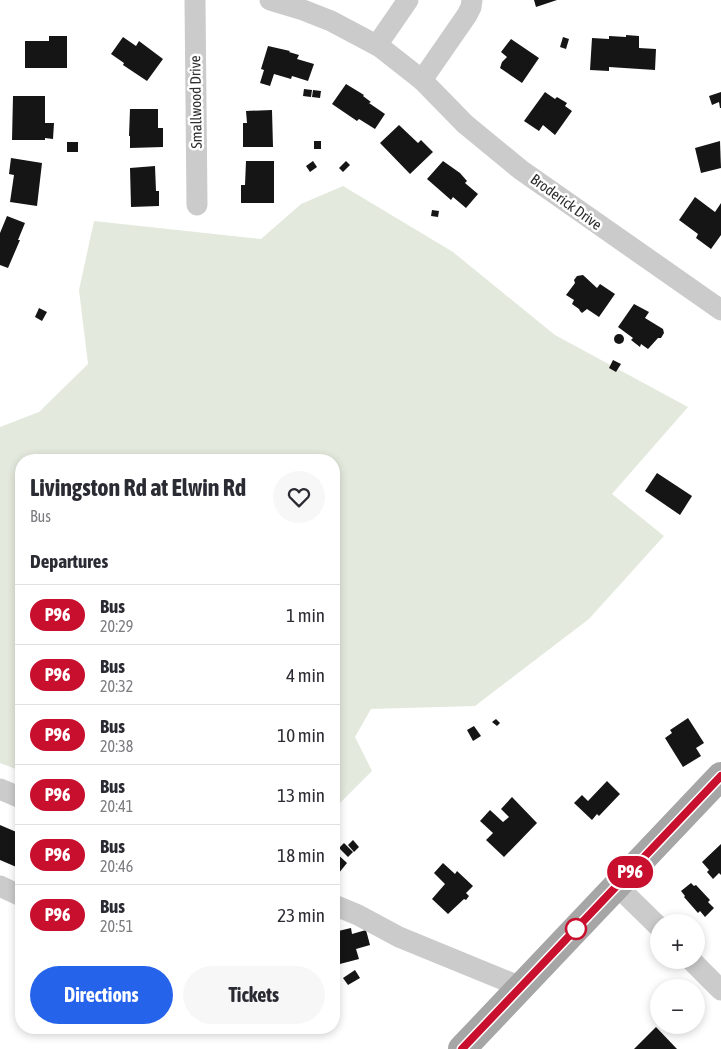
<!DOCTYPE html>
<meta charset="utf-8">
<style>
:root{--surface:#fff;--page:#f7f7f7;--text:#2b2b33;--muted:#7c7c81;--line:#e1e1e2;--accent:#2563eb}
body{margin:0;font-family:"Asap Condensed",sans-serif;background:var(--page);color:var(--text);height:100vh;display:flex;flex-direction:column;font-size:19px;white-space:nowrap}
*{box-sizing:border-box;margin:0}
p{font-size:16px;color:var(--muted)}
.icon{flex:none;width:28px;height:28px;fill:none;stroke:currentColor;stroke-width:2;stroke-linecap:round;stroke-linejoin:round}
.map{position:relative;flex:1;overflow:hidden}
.sheet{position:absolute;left:15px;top:454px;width:325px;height:580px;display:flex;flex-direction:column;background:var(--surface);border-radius:20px;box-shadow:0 2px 8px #0003}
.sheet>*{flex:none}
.badge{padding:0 10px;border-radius:16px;font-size:18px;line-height:32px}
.controls{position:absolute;left:650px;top:914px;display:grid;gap:10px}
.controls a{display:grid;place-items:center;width:55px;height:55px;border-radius:50%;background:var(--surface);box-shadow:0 2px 8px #0003;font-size:25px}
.map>.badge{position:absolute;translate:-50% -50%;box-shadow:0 0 0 2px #fff}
h2{padding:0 15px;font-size:19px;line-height:45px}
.round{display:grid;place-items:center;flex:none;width:52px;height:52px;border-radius:26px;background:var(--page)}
.headline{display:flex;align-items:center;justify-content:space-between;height:85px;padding:0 15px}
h1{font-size:24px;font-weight:700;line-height:38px}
.action{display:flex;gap:10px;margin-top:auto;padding:10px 15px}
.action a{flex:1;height:58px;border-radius:30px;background:var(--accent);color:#fff;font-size:20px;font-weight:700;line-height:58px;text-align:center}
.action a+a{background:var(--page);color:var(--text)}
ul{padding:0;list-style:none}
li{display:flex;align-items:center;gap:15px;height:60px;padding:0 15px;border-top:1px solid var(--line)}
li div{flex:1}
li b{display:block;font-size:19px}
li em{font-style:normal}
li .badge{min-width:55px;font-weight:700;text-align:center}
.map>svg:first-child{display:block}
.green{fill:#e3eadd}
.building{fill:#151515}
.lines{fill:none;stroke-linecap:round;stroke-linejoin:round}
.minor{stroke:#cbcbcb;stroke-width:21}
.major{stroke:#a6a6a6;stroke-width:28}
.line-casing{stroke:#fff;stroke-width:11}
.line{stroke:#c8102e;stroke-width:8}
.stop-dot{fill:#fff;stroke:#c8102e;stroke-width:2.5}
.labels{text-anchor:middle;stroke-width:5;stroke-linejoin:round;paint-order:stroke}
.street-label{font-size:15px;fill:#2e2e2e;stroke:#fff}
</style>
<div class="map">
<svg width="721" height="1049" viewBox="0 0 721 1049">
<rect width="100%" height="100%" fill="#fff"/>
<path class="green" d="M343,186L453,252L555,335L688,407L612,494L664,536L589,619L475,706L371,709L355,737L372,771L334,809V460H21V771L0,763V427L39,412L88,364L79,290L94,221L261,239L301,204Z"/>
<g class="building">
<path d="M534,0H557L536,7Z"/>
<path d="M626,35L639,36V48L656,49L655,70L609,67V71L590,70L592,38L609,39V36L626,37Z"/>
<path d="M49,36H67V68H25V41H49Z"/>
<path d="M123,37L136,46L139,41L163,59L147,81L123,65L124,63L111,54Z"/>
<path d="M563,37L569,39L566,49L560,47Z"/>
<path d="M511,39L539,58L522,83L500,68L502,62L507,57L501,52Z"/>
<path d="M268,46L290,51L289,52L299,55L297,59L314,64L308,81L292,76L291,79L274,74L270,86L260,83L264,70L261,69Z"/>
<path d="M346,84L364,95L363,96L371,102L369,103L385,114L375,129L359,119L357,121L332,104Z"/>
<path d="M304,89L312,90L311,97L303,96Z"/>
<path d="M313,90L321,91L320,98L312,97Z"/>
<path d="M545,92L555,99L557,97L567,103L565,106L572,111L555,135L543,125L539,131L524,121Z"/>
<path d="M721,92V108H720L719,102L712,105L709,96Z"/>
<path d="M13,96H45V123H54L53,139L45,138V140H12Z"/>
<path d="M130,109H158V128H163V147L130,148V136H129Z"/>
<path d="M272,110L273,147H243V123H247L246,111Z"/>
<path d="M399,125L418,143L421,140L433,152L410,174L380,143Z"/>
<rect x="314" y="141" width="7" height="8"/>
<path d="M720,141L721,168L701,173L695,148Z"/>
<rect x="67" y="142" width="11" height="10"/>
<path d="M11,158L42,163L37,206L10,202L14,175L9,174Z"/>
<path d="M246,161H274V203H241V185H245Z"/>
<path d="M313,161L317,167L310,172L306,166Z"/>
<path d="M346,161L350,165L343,172L339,168Z"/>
<path d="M443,161L460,173L467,181L465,183L478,194L466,208L453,197L451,200L427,179Z"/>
<path d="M155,166L156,191H159V206L131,207L130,168Z"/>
<path d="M695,197L715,212L721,203V235L711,249L696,238L698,234L679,220Z"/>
<path d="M432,210L439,211L438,217L431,216Z"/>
<path d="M7,216L25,223L18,240H20L8,268L0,265V233Z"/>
<path d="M583,275L597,288L600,284L615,294L599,317L587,309L582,313L580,311L579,309L572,304L574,300L566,295L575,283L574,280L577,276Z"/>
<path d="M634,304L649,312L645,318L663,329L664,333L661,338H658L648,349L641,344L640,347L631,340L633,338L618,327Z"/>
<path d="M39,308L47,312L42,321L35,317Z"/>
<circle cx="619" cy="339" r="5"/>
<path d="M613,360L621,364L616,372L609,368Z"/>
<path d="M657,473L692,496L680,515L645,491Z"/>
<path d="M688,718L704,743L696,748L701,756L683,767L665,738L672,733L670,730Z"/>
<path d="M496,719L500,723L497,726L492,722Z"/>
<path d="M474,726L481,736L473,741L467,730Z"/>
<path d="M607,781L620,794L599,816L597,814L592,820L574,803L582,795L588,801Z"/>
<path d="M512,797L537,823L504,857L486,840L493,833L480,821L490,810L503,822L509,817L501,809Z"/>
<path d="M0,825L21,834V869L0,860Z"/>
<path d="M353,840L359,847L354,852L348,845Z"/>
<path d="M344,843L353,852L348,857L339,848Z"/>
<path d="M721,844V875L719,873L713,879L707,872L709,870L702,862Z"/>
<path d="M334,851L347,863L334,879Z"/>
<path d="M443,863L455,874L457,871L473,886L466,893L469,896L466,900L464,899L448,914L432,899L445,884L434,873Z"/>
<path d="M691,883L694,886L696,885L710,900L708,902L714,908L705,917L700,911L698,913L684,897L685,896L681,891Z"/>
<path d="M351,928L352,934L366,930L370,945L356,949L359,959L336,965L334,958V932Z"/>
<path d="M355,970L360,978L348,985L343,978Z"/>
<path d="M674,1025H686L680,1031Z"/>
<path d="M656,1027L677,1049H634Z"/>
</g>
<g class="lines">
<g class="minor">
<path d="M195,0L197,205"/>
<path d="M270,0L303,10L331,21L380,47L422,80L465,124L521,170L721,310"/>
<path d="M377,45L408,0"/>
<path d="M422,80L467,15L471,7L472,0"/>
<path d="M0,789L21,798"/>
<path d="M0,886L21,896"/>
<path d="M617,886L659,927"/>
<path d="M334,905L358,915L399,937L521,987"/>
<path d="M691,960L721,990"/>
</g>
<path class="major" d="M462,1049L721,776"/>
</g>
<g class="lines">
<g class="line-casing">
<path id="line" d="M462,1049L721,776"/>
</g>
<use href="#line" class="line"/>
</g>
<circle class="stop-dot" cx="576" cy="929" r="10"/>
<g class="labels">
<g class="street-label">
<text transform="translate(196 102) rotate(-91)" y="5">Smallwood Drive</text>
<text transform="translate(566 202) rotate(36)" y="5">Broderick Drive</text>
</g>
</g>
</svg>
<div class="controls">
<a>+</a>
<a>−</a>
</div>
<b class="badge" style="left:630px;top:872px;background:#c8102e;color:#fff">P96</b>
<section class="sheet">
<div class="headline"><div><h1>Livingston Rd at Elwin Rd</h1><p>Bus</p></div><a class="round"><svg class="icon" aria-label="heart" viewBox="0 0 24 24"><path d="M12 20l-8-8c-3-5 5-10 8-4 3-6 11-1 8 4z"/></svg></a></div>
<h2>Departures</h2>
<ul>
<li><span class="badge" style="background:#c8102e;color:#fff">P96</span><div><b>Bus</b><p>20:29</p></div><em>1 min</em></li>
<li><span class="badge" style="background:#c8102e;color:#fff">P96</span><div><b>Bus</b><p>20:32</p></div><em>4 min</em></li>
<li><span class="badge" style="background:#c8102e;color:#fff">P96</span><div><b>Bus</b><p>20:38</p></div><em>10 min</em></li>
<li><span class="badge" style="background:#c8102e;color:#fff">P96</span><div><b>Bus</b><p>20:41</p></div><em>13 min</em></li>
<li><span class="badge" style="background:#c8102e;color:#fff">P96</span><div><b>Bus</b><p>20:46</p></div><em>18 min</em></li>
<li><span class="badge" style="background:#c8102e;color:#fff">P96</span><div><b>Bus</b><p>20:51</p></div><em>23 min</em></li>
</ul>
<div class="action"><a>Directions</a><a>Tickets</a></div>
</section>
</div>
